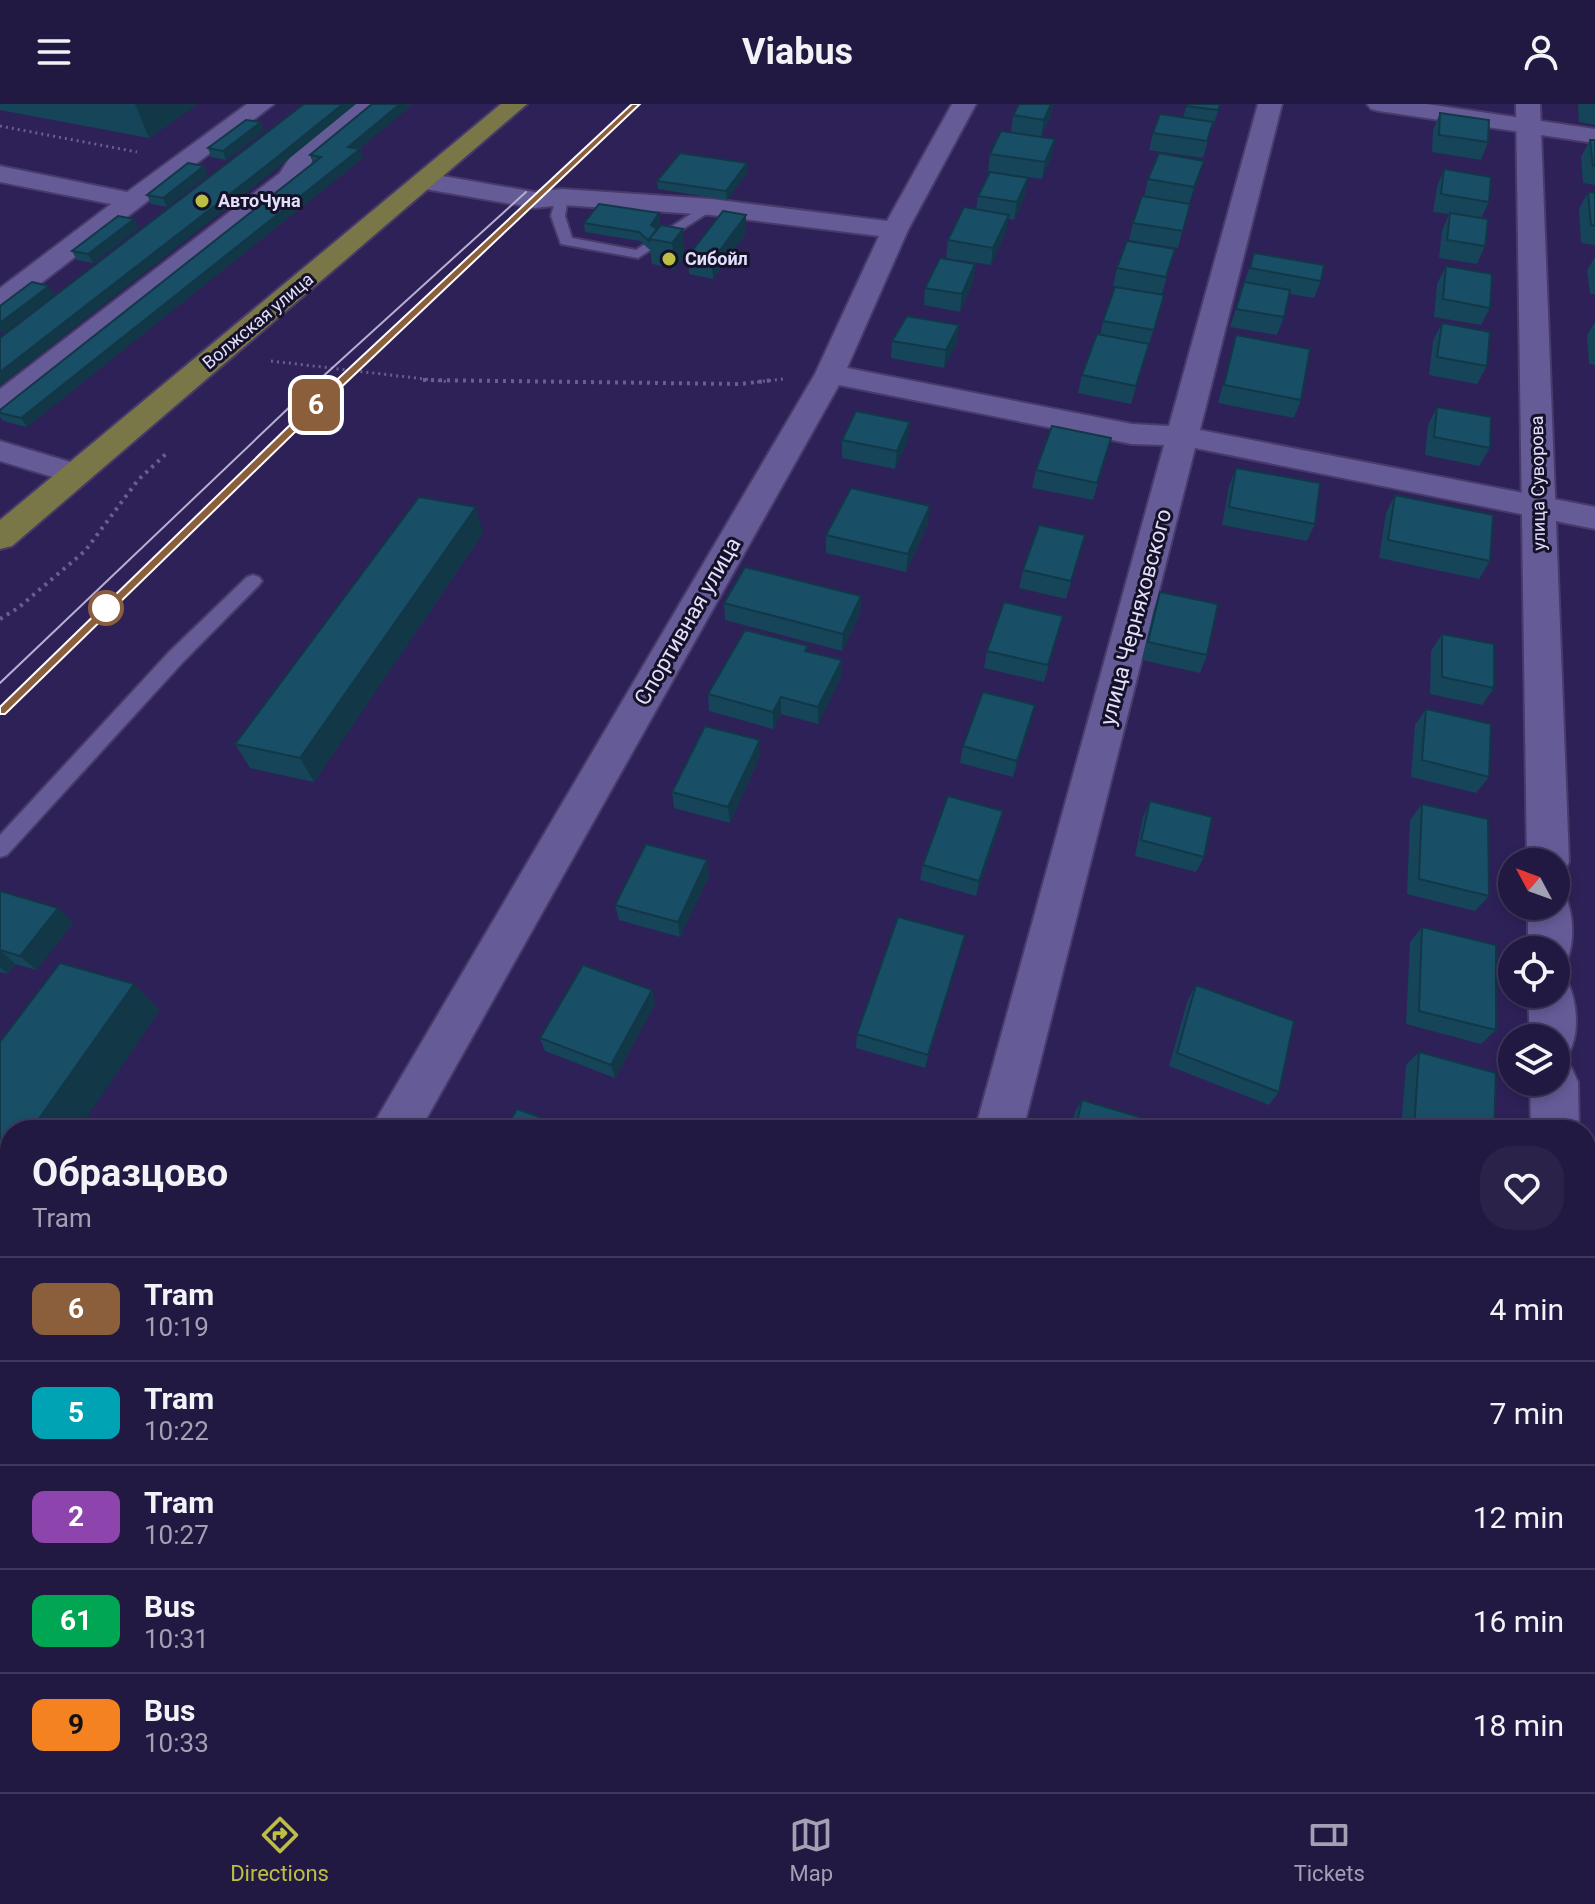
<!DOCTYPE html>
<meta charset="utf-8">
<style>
:root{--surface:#221942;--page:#2a2249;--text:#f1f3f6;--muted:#a2a0b2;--line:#3f385b;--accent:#bcbf43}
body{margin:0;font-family:Roboto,sans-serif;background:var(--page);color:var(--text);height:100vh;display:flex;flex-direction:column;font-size:30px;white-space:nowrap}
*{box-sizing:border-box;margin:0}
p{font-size:26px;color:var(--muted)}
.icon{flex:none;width:44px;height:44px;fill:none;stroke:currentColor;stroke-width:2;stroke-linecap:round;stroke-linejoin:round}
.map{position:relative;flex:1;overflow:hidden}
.drawer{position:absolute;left:0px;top:1016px;width:1596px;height:672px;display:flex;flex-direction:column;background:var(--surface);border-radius:32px 32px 0 0;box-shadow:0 4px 12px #0003,0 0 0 2px var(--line)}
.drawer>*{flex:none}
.badge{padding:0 16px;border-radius:12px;font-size:28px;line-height:52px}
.needle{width:52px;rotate:311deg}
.controls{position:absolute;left:1498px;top:744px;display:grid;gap:16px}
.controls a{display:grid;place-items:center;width:72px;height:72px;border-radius:50%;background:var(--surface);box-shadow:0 4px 12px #0003,0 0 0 2px var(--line);font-size:40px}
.map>.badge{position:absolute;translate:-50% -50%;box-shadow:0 0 0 4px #fff}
.round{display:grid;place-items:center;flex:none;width:84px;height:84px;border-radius:32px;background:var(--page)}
.summary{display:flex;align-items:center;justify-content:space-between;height:136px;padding:0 32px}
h1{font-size:38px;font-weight:700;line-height:60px}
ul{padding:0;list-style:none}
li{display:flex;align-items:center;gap:24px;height:104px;padding:0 32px;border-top:2px solid var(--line)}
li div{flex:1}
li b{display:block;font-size:30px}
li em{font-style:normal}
li .badge{min-width:88px;font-weight:700;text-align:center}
header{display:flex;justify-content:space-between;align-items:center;height:104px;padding:0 32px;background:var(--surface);font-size:36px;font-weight:700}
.tabs{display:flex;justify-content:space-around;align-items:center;height:112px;border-top:2px solid var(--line);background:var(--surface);font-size:22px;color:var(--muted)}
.tabs a{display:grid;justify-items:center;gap:4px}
.tabs .current{color:var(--accent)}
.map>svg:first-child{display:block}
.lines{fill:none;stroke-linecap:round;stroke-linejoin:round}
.service-casing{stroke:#483a69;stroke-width:4}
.minor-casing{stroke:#483a69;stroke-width:4}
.tertiary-casing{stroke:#483a69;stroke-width:4}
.primary-casing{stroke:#483a69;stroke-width:4}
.path-far1{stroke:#695f8d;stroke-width:3;stroke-dasharray:2 4;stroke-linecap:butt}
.path{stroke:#695f8d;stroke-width:4;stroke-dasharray:3 5;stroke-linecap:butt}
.service{fill:#655b97;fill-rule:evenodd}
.minor{fill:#655b97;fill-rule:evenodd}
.tertiary{fill:#655b97;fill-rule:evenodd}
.primary{fill:#797647;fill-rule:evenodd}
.tram{stroke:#b5afd2;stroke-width:2}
.wall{fill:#164458}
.shaded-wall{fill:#123747}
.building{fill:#194f66;stroke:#123747;stroke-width:2}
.line{fill:#8b5e3c;stroke:#fff;stroke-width:2}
.poi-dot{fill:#bcbf43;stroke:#151129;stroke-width:3}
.stop-dot{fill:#fff;stroke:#8b5e3c;stroke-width:4}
.labels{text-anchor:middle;stroke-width:6;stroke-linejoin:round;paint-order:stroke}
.far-poi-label{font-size:18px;font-weight:bold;fill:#e2dffb;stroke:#151129;text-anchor:start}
.far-street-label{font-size:18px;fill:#e2dffb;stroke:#151129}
.street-label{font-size:22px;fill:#e2dffb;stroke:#151129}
</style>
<header><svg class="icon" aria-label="menu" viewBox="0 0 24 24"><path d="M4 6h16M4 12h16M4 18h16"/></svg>Viabus<svg class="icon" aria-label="person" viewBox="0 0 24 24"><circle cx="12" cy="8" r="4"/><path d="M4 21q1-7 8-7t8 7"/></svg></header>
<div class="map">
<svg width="1595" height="1688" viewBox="0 0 1595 1688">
<rect width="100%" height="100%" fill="#2e2158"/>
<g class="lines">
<g class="service-casing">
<g id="service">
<path d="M562,89L568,93L565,112L572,134L636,146L706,100L717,103L638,154L561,140L551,112L556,93Z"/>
<path d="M253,471L259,473L262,477L259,481L183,558L7,751L0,753V731L169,548L247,473Z"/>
</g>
</g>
<g class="minor-casing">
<g id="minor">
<path d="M247,0H274L10,203L0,205V184L111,100L0,78V62L127,88Z"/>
<path d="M353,0H379L313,56L299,79L11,307L0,309V285L280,69L294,47Z"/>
<path d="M952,0H976L908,126L847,264L1132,320L1169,322L1258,0H1282L1200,326L1595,403V425L1195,344L1023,1026H975L1164,341L1132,340L839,281L420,1026H370L815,270L879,132L711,111L562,101L535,104L425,85L416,82L412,77L416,72L425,69L535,88L562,85L711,95L887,117Z"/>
<path d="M1367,0H1427L1595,25V39L1379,7L1371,5Z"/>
<path d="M0,337L87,363L92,370L87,377L76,380L0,357Z"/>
<path d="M1586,1525L1595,1528V1590L1586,1587Z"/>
<path d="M10,1656V1678H65L61,1688H0V1675Z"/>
<path d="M796,1678H860L858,1688H794Z"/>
</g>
</g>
<g class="tertiary-casing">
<g id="tertiary">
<path d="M1516,0H1540L1569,758L1563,770L1556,772V758H1527Z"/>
<path d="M1556,787L1564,789C1574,810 1575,839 1566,859L1556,863V846H1528V802H1556Z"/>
<path d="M1556,872L1567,876C1577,898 1580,927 1569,949L1556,953V934H1530L1528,890H1556Z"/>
<path d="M1556,957L1571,963L1578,978L1579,1026H1531L1530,978H1556Z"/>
<path d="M1586,1652L1595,1656V1688H1540V1678H1586Z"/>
</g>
</g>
<g class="primary-casing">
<path id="primary" d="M501,0H527L12,442L0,445V416Z"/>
</g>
<g class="path-far1">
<path d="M0,22L137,48"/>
<path d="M271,257L450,278"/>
<path d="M757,278L783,275"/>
</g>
<g class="path">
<path d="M423,276L740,280L774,276"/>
<path d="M0,515L18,504L85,447L138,376L168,348"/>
</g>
<use href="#service" class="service"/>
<use href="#minor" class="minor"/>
<use href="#tertiary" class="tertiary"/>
<use href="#primary" class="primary"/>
<g class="tram">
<path d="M0,579L297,296L526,88"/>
<path d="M0,606L635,0"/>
</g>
</g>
<g class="wall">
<path d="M0,0H198L149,34L0,6Z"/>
<path d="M413,0L359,45H360L363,54L27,323L3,317L0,313V306L313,59L310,51Z"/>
<path d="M1019,0H1053L1051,12L1041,33L1011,28L1013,11Z"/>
<path d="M1187,0H1220L1213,23H1212L1203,54L1149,46L1153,29L1183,14Z"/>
<path d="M1578,0H1595V21L1579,18Z"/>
<path d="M1440,9L1488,38L1481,56L1432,48L1433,26Z"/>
<path d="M261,18L264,27L226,56L211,53L208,44Z"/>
<path d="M1590,36H1595V81L1583,79L1581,53Z"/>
<path d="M990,50L1052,52L1042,75L988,67Z"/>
<path d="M747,59L748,68L727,96L658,85L657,77Z"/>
<path d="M204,62L207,71L167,103L151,100L147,91Z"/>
<path d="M1444,65L1489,98L1481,114L1485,142L1477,160L1439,154L1442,127L1449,110L1433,108L1437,83Z"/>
<path d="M1028,74L1025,92L1014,116L1008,115L1006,128L991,161L946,154L948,136L976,105L978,92Z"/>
<path d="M1199,74L1189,100L1178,144L1129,136L1133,119L1144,93L1148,75Z"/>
<path d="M1588,88L1595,89V141L1581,139L1579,105Z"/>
<path d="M659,109L660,118L656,124L685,151L675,165L652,160L650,146L640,137L585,128L584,119Z"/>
<path d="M746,111V129L713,175L689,170L688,152Z"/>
<path d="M134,115L138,124L93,159L77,156L72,147Z"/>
<path d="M1175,145L1162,190L1113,182L1117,164Z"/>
<path d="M1254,149L1321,177L1314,194L1289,190L1284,213L1277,231L1230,223Z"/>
<path d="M1595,153V190H1590L1587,166Z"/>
<path d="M975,160L973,178L960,208L924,201L925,184Z"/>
<path d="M1446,162L1490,204L1481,221L1434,213L1437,180Z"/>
<path d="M1164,191L1131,300L1078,289L1082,271L1100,231L1103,217Z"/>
<path d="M1595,218V261L1589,260L1587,231Z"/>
<path d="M1442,219L1487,262L1477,280L1429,271L1433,237Z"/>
<path d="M959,221L957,239L944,264L891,254L892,237Z"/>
<path d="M1236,231L1301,296L1294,314L1218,299Z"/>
<path d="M1437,303L1490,344L1479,362L1425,351L1428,321Z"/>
<path d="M842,336H908L895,365L842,354Z"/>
<path d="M1106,352L1093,396L1032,384L1036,366Z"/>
<path d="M1236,364L1315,420L1307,437L1222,421L1229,382Z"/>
<path d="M1395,391L1490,457L1479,475L1379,454L1386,409Z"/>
<path d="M928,420L906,468L826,449V431Z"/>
<path d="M483,429L314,678L250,664L235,640Z"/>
<path d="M1085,431L1066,495L1019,484L1023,466Z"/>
<path d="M1160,488L1207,551L1200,569L1142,556L1154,505Z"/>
<path d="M861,492L860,510L842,547L725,516L724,499Z"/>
<path d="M1063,512L1044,578L984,564L987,547Z"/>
<path d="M1442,530L1494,584L1482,601L1430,590L1431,547Z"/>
<path d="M807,547L842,556L841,573L818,620L781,610L773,625L709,607L708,590Z"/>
<path d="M1426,605L1489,673L1476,689L1411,673L1415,621Z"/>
<path d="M1031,618L1013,673L960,659L963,642Z"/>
<path d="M760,652L730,719L674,704L672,688Z"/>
<path d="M1150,697L1204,753L1196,768L1135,752L1143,713Z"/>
<path d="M1422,700L1489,792L1475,807L1407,790L1410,716Z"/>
<path d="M1003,707L999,723L976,792L920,776L923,761Z"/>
<path d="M707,756L709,772L680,833L619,816L615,801Z"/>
<path d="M0,787L58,804L73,819L36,866L15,860L8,870L0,868Z"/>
<path d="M1422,823L1496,926L1481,940L1406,920L1410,838Z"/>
<path d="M961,845L925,964L856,944L857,930Z"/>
<path d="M1196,881L1279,988L1269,1001L1169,962L1188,895Z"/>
<path d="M652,886L655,900L615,974L545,947L540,934Z"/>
<path d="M1419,948L1494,1026H1401L1406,961Z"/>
<path d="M1082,996L1144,1026H1071L1075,1008Z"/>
<path d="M1356,1678H1479V1688H1355Z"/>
</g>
<g class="shaded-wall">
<path d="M135,0H198L149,34Z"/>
<path d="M343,0H356L269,71L0,282V268Z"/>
<path d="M400,0H413L351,52L348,43Z"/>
<path d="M1051,0H1053L1051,12L1041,33L1044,16Z"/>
<path d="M261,18L264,27L226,56L223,47Z"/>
<path d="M1055,35L1052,52L1042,75L1045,58Z"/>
<path d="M360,45L363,54L27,323L21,314Z"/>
<path d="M1204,57L1199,74L1189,100L1194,83Z"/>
<path d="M747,59L748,68L727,96L726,87Z"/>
<path d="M204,62L207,71L167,103L163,94Z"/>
<path d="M1028,74L1025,92L1014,116L1017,98Z"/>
<path d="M659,109L660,118L652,130L651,121Z"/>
<path d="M746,111V129L713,175L712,157Z"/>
<path d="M1009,111L1006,128L991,161L993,144Z"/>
<path d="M134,115L138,124L93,159L88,150Z"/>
<path d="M683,125L685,151L675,165L672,139Z"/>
<path d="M975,160L973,178L960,208L962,190Z"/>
<path d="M49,182L54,191L3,230L0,226V219Z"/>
<path d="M959,221L957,239L944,264L946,246Z"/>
<path d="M910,318L908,336L895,365L897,347Z"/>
<path d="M930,402L928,420L906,468L908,450Z"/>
<path d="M476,403L483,429L314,678L300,654Z"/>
<path d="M861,492L860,510L842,547L843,530Z"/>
<path d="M842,556L841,573L818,620V603Z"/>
<path d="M781,593V610L773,625V608Z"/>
<path d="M1035,601L1031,618L1013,673L1017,657Z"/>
<path d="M760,636V652L730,719L728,703Z"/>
<path d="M1003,707L999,723L976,792L979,777Z"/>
<path d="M707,756L709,772L680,833L678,818Z"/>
<path d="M58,804L73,819L36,866L20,852Z"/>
<path d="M965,831L961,845L925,964L928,951Z"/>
<path d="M0,846L15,860L8,870L0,863Z"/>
<path d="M134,880L160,906L78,1026H31Z"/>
<path d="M652,886L655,900L615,974L611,961Z"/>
<path d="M10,1056V1126L0,1140V1070Z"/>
</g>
<g class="building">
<path d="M304,0H343L266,62L0,268V234Z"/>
<path d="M372,0H400L348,43L360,45L21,314L0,309V306L321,53L310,51Z"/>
<path d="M1019,0H1051L1044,16L1013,11Z"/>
<path d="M1187,0H1220L1218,6L1186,2Z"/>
<path d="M1440,9L1489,16L1488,38L1439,31Z"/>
<path d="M1160,10L1213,18L1207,37L1153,29Z"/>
<path d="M246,16L261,18L223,47L208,44Z"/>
<path d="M1001,27L1055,35L1045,58L990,50Z"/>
<path d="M1590,36H1595V62H1593Z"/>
<path d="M680,49L747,59L726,87L657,77Z"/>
<path d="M1159,49L1204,57L1194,83L1148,75Z"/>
<path d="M188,59L204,62L163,94L147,91Z"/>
<path d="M1444,65L1491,73L1489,98L1441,90Z"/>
<path d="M990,68L1028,74L1017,98L978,92Z"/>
<path d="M1588,88L1595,89V122L1591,121Z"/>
<path d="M1142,92L1190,100L1183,127L1133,119Z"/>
<path d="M599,100L659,109L651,121L657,125L649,135V137L639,128L584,119Z"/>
<path d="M964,103L1009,111L993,144L948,136Z"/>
<path d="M723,107L746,111L712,157L688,152Z"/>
<path d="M1450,109L1488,115L1485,142L1447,136Z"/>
<path d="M118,112L134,115L88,150L72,147Z"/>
<path d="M661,121L683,125L672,139L649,135Z"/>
<path d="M1127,137L1175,145L1166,173L1117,164Z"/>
<path d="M1254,149L1324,161L1321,177L1250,164Z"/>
<path d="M940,154L975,160L962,190L925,184Z"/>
<path d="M1446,162L1492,170L1490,204L1443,195Z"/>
<path d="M32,178L49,182L0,219V202Z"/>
<path d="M1244,178L1290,186L1284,213L1236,205Z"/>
<path d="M1115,183L1164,191L1154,226L1103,217Z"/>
<path d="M907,212L959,221L946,246L892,237Z"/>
<path d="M1442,219L1490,228L1487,262L1437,253Z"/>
<path d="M1097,230L1149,240L1136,282L1082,271Z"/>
<path d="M1236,231L1310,245L1301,296L1224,281Z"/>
<path d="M1437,303L1491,313L1490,344L1434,333Z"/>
<path d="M856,307L910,318L897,347L842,336Z"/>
<path d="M1052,322L1111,334L1097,379L1036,366Z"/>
<path d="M1236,364L1320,379L1315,420L1229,403Z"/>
<path d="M851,384L930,402L908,450L826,431Z"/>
<path d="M1395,391L1493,411L1490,457L1388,436Z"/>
<path d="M419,393L476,403L300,654L235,640Z"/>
<path d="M1039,421L1085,431L1071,477L1023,466Z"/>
<path d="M745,463L861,492L843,530L724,499Z"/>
<path d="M1160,488L1218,500L1207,551L1148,538Z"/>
<path d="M1004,498L1063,512L1048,561L987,547Z"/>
<path d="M745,526L808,542L805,547L842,556L818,603L781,593L773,608L708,590Z"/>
<path d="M1442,530L1494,540V584L1442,573Z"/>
<path d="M983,588L1035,601L1017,657L963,642Z"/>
<path d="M1426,605L1491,620L1489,673L1422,656Z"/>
<path d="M705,622L760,636L728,703L672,688Z"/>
<path d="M948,692L1003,707L979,777L923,761Z"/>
<path d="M1150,697L1212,713L1204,753L1141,736Z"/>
<path d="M1422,700L1488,715L1489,792L1419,775Z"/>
<path d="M646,740L707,756L678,818L615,801Z"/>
<path d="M0,787L58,804L20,852L0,846Z"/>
<path d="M898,813L965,831L928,951L857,930Z"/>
<path d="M1422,823L1496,841V926L1419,907Z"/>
<path d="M60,859L134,880L31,1026H10V1056L0,1070V938Z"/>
<path d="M583,861L652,886L611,961L540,934Z"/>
<path d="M1196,881L1294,917L1279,988L1177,949Z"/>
<path d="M1419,948L1496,969L1494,1026H1414Z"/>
<path d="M1082,996L1146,1015L1144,1026H1075Z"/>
<path d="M517,1005L576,1026H505Z"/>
<rect x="1373" y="1678" width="106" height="10"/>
</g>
<path class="line" d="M632,0H640L334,290L5,610H0V603L326,286Z"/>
<g class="poi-dot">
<circle cx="202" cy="97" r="8"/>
<circle cx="669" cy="155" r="8"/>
</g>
<circle class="stop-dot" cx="106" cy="504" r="16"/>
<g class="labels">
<g class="far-poi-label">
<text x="218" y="103">АвтоЧуна</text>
<text x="685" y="161">Сибойл</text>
</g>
<g class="far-street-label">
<text transform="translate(258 217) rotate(-40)" y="6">Волжская улица</text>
<text transform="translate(1538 379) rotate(-91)" y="6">улица Суворова</text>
</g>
<g class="street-label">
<text transform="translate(1135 513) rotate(-75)" y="8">улица Черняховского</text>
<text transform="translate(687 517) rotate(-60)" y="8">Спортивная улица</text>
</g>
</g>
</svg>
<div class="controls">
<a><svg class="needle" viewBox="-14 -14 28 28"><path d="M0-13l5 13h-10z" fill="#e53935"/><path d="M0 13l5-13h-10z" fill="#a2a0b2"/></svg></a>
<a><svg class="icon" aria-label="locate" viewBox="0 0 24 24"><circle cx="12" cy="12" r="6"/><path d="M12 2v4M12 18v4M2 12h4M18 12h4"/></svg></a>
<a><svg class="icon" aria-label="layers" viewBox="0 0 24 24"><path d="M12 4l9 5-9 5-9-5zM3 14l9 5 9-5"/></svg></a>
</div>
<b class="badge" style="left:316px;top:301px;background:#8b5e3c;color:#fff">6</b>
<section class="drawer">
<div class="summary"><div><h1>Образцово</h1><p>Tram</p></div><a class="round"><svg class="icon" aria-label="heart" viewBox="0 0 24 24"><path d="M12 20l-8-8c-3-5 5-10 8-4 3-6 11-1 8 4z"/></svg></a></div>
<ul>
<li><span class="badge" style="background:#8b5e3c;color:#fff">6</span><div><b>Tram</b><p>10:19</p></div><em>4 min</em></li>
<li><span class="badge" style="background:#00a3b4;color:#fff">5</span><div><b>Tram</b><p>10:22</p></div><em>7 min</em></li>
<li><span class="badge" style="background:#8e44ad;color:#fff">2</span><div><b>Tram</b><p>10:27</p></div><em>12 min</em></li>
<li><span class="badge" style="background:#00a651;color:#fff">61</span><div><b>Bus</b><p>10:31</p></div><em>16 min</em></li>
<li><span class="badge" style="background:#f58220;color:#111">9</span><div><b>Bus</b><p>10:33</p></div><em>18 min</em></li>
</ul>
</section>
</div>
<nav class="tabs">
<a class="current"><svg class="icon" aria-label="directions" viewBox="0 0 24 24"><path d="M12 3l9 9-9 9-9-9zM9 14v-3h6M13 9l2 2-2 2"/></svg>Directions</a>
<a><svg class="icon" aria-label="map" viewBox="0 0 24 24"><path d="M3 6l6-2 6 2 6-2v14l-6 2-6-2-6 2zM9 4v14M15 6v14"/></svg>Map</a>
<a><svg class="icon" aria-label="tickets" viewBox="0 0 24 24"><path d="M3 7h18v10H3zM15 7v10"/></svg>Tickets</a>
</nav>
